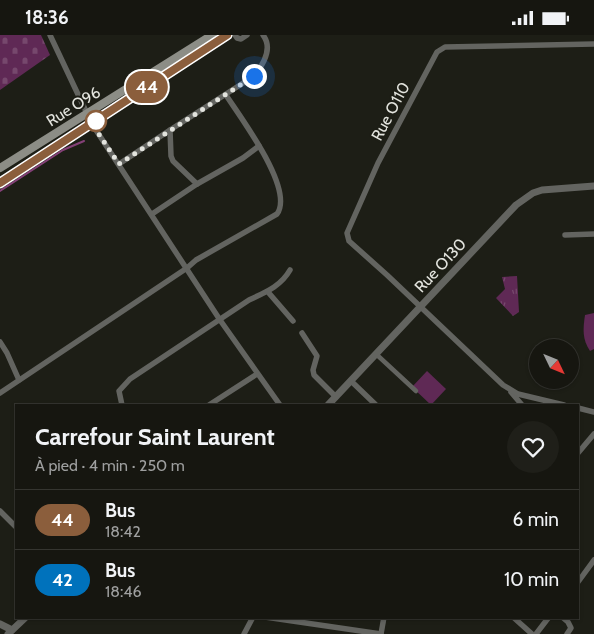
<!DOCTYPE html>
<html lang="fr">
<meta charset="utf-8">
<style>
:root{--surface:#161610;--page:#1f1f19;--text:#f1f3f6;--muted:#9e9f9f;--line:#353530}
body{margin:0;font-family:Cabin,sans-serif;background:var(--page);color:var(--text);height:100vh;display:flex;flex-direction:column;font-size:19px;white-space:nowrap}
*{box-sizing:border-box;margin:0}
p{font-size:16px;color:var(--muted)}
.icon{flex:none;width:28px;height:28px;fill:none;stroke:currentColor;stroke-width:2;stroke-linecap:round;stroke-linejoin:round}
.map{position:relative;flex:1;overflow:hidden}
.sheet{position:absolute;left:15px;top:369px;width:564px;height:215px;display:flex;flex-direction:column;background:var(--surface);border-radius:0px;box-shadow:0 1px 4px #0004,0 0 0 1px var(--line)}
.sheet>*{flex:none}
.badge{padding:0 10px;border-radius:16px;font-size:18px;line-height:32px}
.needle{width:32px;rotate:133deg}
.fabs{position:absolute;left:529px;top:304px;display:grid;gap:10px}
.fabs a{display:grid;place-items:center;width:50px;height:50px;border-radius:50%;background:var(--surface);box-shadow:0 1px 4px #0004,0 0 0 1px var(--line);font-size:25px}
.you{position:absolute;width:25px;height:25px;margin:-12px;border:4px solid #fff;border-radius:50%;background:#1a73e8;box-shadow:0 0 0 8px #1a73e833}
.map>.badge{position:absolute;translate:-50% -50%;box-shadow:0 0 0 2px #fff}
.round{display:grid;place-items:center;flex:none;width:52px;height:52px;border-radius:26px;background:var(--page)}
.summary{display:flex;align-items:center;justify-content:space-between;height:85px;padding:0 20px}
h1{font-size:24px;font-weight:800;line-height:38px}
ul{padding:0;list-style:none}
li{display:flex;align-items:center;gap:15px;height:60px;padding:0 20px;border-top:1px solid var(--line)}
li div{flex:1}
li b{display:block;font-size:19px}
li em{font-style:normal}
li .badge{min-width:55px;font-weight:700;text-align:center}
.status{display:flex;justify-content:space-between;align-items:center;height:35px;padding:0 25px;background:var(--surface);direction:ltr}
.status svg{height:14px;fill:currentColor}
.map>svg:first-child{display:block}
.green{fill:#5f2955}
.cemetery{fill:url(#cemetery-stones)}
.park{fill:url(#park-tufts)}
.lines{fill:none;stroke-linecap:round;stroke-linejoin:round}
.stream{stroke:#844077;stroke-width:2}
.pedestrian{stroke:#636460;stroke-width:4.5}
.minor{stroke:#636460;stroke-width:5.5}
.tertiary{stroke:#636460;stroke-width:7}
.secondary{stroke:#8c8d86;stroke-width:8}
.line-casing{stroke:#fff;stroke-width:11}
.line{stroke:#8b5e3c;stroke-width:8}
.walk{stroke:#e3e4de;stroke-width:5;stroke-dasharray:0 9}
.stop-dot{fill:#fff;stroke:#8b5e3c;stroke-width:2.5}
.labels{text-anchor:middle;stroke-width:4;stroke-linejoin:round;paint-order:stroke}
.street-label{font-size:16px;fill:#e3e4de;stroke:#1d1e16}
</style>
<div class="status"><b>18:36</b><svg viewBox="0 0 49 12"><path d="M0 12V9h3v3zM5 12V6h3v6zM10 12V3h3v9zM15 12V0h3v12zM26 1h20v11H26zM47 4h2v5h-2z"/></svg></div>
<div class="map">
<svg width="594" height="599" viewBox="0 0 594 599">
<defs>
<pattern id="cemetery-stones" width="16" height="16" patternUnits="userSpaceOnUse" patternTransform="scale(1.25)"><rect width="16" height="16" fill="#5f2955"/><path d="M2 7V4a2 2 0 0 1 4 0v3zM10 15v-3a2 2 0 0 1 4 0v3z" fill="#76486d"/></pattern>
<pattern id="park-tufts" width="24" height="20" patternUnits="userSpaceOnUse" patternTransform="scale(1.25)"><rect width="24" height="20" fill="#5f2955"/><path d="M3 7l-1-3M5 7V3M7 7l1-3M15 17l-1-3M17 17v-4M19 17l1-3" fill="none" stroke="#76486d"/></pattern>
</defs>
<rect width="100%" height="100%" fill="#1d1e16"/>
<g class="green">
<path d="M594,278V314L590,316C582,304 583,294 585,280Z"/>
<path d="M427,336L446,354L431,370L412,352Z"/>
</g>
<path class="cemetery" d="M0,0H41L50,20L0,55Z"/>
<path class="park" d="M517,241L519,277L513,281L496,263L505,254L502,242Z"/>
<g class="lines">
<path class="stream" d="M0,156L63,115L84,106"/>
<path class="pedestrian" d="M376,319L416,356"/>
<g class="minor">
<path d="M50,0L92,89L220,285L280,370"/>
<path d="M235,0L237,3L241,4L247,0"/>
<path d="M119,129L170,95"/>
<path d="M197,149L173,126L171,121L170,95L254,41C263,30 273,13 263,0"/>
<path d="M152,179L197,149L243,123L259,111"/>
<path d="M565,200L594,199"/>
<path d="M268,257L293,286"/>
<path d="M302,298L317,321L313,335L314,340L336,362"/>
<path d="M0,307L7,318L19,345"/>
<path d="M351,346L376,370"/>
<path d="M511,357L522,370"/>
<path d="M0,358L187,233L196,225L277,179C295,154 240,82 226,60"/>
<path d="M122,370L119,356L130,344L249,265C266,257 281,251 290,235"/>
<path d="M209,370L257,339"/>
<path d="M564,370L518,359L503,350L387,240L349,206L347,198L378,128L437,17L445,12L594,9"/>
<path d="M578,373L594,377"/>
<path d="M578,418L594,399"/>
<path d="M0,476L16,492"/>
<path d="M578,547L594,525"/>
<path d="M265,582L381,599"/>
<path d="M513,582L532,599"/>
<path d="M562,582L568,587L571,593L567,599"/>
<path d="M244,599L253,582"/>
<path d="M381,599L384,582"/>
<path d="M536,599L549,582"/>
</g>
<g class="tertiary">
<path d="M328,370L516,170L533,158L542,155L594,151"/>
<path d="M0,589L12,595"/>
<path d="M8,599L26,582"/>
</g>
<g class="secondary">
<path d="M0,133L212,0"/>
<path d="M0,148L227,0"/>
</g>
</g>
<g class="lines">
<g class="line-casing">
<path id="line" d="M0,148L227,0"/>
</g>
<use href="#line" class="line"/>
<path class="walk" d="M96,86L92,89L119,129L254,41"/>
</g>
<circle class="stop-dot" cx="96" cy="86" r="10"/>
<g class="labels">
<g class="street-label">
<text transform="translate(73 71) rotate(-32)" y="6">Rue O96</text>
<text transform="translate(390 76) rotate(-62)" y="6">Rue O110</text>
<text transform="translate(440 230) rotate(-47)" y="6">Rue O130</text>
</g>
</g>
</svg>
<div class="fabs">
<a><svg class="needle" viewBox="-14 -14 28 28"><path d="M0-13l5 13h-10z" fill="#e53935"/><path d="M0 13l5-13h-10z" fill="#9e9f9f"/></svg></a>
</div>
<div class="you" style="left:254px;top:41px"></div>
<b class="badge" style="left:147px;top:52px;background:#8b5e3c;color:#fff">44</b>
<section class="sheet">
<div class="summary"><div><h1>Carrefour Saint Laurent</h1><p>À pied · 4 min · 250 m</p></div><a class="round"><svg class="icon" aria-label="heart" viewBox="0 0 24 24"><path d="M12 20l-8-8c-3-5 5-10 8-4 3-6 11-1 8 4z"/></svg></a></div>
<ul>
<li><span class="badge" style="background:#8b5e3c;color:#fff">44</span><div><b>Bus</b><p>18:42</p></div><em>6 min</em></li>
<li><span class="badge" style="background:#0072bc;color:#fff">42</span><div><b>Bus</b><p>18:46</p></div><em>10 min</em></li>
</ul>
</section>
</div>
